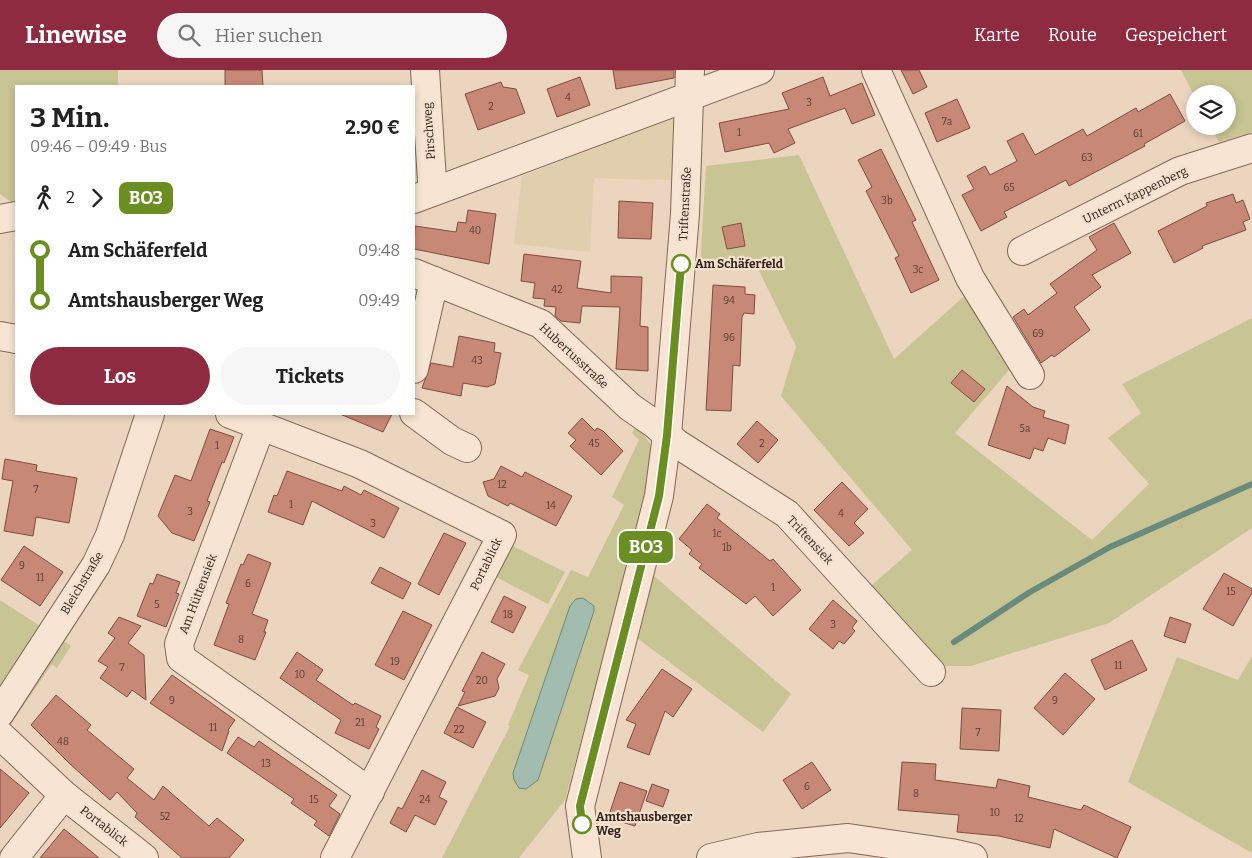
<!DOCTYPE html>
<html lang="de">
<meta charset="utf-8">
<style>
:root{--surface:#fff;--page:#f6f6f6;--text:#222;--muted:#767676;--accent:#8f2b40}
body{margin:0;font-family:Bitter,serif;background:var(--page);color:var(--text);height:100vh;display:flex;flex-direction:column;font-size:19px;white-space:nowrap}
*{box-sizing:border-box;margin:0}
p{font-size:16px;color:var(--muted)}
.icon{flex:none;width:28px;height:28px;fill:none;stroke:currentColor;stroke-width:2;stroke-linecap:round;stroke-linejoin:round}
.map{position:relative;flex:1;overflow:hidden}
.sheet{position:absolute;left:15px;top:15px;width:400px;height:330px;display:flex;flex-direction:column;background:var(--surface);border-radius:0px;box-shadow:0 2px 8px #0003}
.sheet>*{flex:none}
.badge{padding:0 10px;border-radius:8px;font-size:18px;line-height:32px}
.controls{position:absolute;left:1186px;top:15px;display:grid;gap:10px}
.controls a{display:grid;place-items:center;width:50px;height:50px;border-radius:50%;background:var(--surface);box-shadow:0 2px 8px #0003;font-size:25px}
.map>.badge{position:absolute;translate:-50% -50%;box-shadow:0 0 0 2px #fff}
.legs{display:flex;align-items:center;gap:8px;height:55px;padding:0 15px;font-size:16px}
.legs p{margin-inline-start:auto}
.head{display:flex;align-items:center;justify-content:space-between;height:85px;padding:0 15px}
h1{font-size:28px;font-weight:700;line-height:38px}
.primary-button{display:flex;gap:10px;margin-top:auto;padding:10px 15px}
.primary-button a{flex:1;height:58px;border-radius:30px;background:var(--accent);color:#fff;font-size:20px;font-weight:700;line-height:58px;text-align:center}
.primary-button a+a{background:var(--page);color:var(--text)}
ul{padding:0 15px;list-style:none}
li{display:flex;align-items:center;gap:18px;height:50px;font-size:19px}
li i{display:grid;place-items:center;width:8px;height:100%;margin:0 6px;background:currentColor}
li i::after{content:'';width:12px;height:12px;margin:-6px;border:4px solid;border-radius:50%;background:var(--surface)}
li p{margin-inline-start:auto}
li:first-child i{background:linear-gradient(#0000 50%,currentColor 0)}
li:last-child i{background:linear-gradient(currentColor 50%,#0000 0)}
header{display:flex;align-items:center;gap:30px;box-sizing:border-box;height:70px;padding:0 25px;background:var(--accent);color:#fff}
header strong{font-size:24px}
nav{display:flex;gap:28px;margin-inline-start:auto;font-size:18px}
.search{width:350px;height:45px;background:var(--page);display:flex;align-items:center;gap:12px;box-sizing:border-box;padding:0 18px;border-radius:28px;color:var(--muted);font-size:19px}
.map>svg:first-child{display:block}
.farmland{fill:#e1cead}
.green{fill:#c8c494}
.water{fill:#a2bdb0;stroke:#6a8a7c}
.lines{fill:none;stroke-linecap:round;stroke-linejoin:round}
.stream{stroke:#6a8a7c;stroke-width:6}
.building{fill:#c88876;stroke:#814c3f}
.minor-casing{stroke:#836658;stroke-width:30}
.minor{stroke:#f7e4d2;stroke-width:28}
.line-1-casing{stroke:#fff;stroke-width:11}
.line-1{stroke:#6b8e23;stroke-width:8}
.stop-1-dot{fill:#fff;stroke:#6b8e23;stroke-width:2.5}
.labels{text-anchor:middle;stroke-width:4.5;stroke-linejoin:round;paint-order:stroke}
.number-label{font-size:10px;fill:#583c32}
.street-label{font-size:12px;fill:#33231c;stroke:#f3e1ce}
.stop-label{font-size:12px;font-weight:bold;fill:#33231c;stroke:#f3e1ce;text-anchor:start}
</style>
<header>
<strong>Linewise</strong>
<div class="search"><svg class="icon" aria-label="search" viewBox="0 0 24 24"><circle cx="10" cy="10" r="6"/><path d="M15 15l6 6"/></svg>Hier suchen</div>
<nav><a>Karte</a><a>Route</a><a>Gespeichert</a></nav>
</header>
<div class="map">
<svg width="1252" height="788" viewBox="0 0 1252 788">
<rect width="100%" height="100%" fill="#ebd5bf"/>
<path class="farmland" d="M677,45L673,110L594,108L590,182L514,174L522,106Z"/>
<g class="green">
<path d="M0,0H118V16H16V133L14,134L0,124Z"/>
<path d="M1181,0H1252V62L1219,72L1210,56H1228V24H1195V27Z"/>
<path d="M799,85L894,289L971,220L1015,293L955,363L1092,470L1149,414L1108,368L1141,343L1122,314L1252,248V458L1109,553L971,596H941L865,521L912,480L781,326L796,276L758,199L700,200L706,96Z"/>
<path d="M637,354L652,377L645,435L565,730L519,788H442L510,656L508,655L529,605L518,600L571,500L588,507L624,435L612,427L639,370L632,363Z"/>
<path d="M509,474L565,502L548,534L492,505Z"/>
<path d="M653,505L791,624L763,662L637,568Z"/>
<path d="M0,530L71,576L57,598L52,594L0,670Z"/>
<path d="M1252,586V783L1128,712L1177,587L1238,610Z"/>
</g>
<path class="water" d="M583,528L594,536V541L538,710L526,719L519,718L514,710L513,703L570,536L576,529Z"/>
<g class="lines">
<path class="stream" d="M954,572L1030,522L1110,477L1252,414"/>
</g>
<g class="building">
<path d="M225,0H262L263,16H225Z"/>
<path d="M613,0H674V8L616,19Z"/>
<path d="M901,0H919L927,17L913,24Z"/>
<path d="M580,7L590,35L557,47L547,19Z"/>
<path d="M823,7L830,26L862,13L875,45L852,54L845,38L788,59L795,73L774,83L769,73L725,82L719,53L789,39L782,23Z"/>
<path d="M501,12L503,17L516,19L525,43L478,60L465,24Z"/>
<path d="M1170,24L1185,51L1144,74L1145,76L1069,116L1066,110L1004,142L1007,147L981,161L962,125L974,119L967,106L985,96L990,105L1017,91L1007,71L1023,63L1035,85L1083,59L1087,66L1136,38L1138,42Z"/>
<path d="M957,29L970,58L937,72L925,43Z"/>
<path d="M881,79L916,150L912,152L939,210L911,223L895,188L899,186L866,121L872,117L858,90Z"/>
<path d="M1233,124L1236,133L1243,130L1250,149L1243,152L1246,160L1202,176L1203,178L1174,193L1158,161L1207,136L1206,133Z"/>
<path d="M619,131L653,133L651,169L618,168Z"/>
<path d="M468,140L496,144L489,194L414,179L415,156L456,162L458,152L466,153Z"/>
<path d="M741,153L745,176L727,179L722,157Z"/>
<path d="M1114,153L1131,183L1092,205L1101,217L1074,237L1090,260L1054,287L1052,285L1041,293L1013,247L1024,239L1028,245L1057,223L1050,214L1097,180L1089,167Z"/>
<path d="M524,184L581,191L577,218L611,223V206L642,207L640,256L648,257V301L616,299L620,237L582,236L580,253L561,251L555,246L556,237L544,236L545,229L533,228L535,213L521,211Z"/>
<path d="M713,215L745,217V224L755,225L754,244L744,243L742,247L740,296L733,295L731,341L706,340Z"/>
<path d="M459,266L495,273L494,282L501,283L495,314L487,317L463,313L461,326L422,318L431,293L453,297Z"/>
<path d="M962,300L985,319L974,332L951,313Z"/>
<path d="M1007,316L1033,337L1045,341L1043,347L1069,355L1065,374L1048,368L1043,381L1034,378L1030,389L988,375Z"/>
<path d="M340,344H392L383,362Z"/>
<path d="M582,348L595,361L597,358L603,361L623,381L601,405L570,376L576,370L568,363Z"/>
<path d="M757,351L778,370L758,393L737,374Z"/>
<path d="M210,359L234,367L224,393L222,392L207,431L210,432L194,471L172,463L158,446L175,405L191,411Z"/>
<path d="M5,389L37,395L36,401L77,408L69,453L36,447L33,466L4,461L13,411L2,409Z"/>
<path d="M501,396L522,407L525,402L572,426L556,456L510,433L508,436L488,426L483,412L494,409Z"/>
<path d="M287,401L342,421L344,416L361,425L364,420L399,438L384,468L312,431L303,455L268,442L274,425L277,426Z"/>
<path d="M842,412L868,439L854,453L864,463L849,476L814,440Z"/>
<path d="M707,434L720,444L717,448L770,491L773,489L801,520L773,546L755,526L746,534L699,498L702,494L689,484L692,480L679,469Z"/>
<path d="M444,463L466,473L439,525L418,514Z"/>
<path d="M24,476L63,502L40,536L1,510Z"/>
<path d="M248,484L271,493L252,544L268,550L264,562H266L255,590L214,575L229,534L226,533L241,494L243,495Z"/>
<path d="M380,497L411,513L403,529L371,513Z"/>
<path d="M1224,503L1252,519V523L1233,556L1203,539Z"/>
<path d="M157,504L180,512L176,523L179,524L166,557L137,546L150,513L153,514Z"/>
<path d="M504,526L526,537L513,563L491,552Z"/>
<path d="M833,530L857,551L852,558L855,561L844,574L839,571L833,579L809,559Z"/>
<path d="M403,541L432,555L404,610L375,595Z"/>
<path d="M119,547L141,556L128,573L144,585L146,630L132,620L127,627L100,608L108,597L98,591L115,568L108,563Z"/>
<path d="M1170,547L1191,554L1185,573L1164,566Z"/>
<path d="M1132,570L1147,600L1105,620L1091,590Z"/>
<path d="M297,582L323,600L316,610L353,635L355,633L381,646L376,657L379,659L369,679L335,663L341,650L280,608Z"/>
<path d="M482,582L505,594L497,609L499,618L495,626L458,636L465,622L462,621Z"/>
<path d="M662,599L692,619L673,647L665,641L649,685L627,677L636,654L626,650Z"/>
<path d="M1065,603L1095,629L1063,665L1034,638Z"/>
<path d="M172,605L235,650L228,660L229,661L222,681L150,633Z"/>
<path d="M56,625L91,655L87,660L134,699L127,708L154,730L163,716L209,756L217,748L244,770L229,788H182L135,747L137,743L117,722L110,730L70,694L31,655Z"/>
<path d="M457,637L486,652L473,678L444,663Z"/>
<path d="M962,638L1001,640L999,681L960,679Z"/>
<path d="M238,667L254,677L259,671L337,725L329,736L340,744L329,766L314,755L317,751L291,733L294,729L227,683Z"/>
<path d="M812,692L831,720L802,739L783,710Z"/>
<path d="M902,692L936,694L935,710L996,718L998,709L1030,716L1028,727L1081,740L1084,735L1131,757L1117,788L1054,759L1050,778L999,766L957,762L959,745L898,740Z"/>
<path d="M0,699L29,723L0,758Z"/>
<path d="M422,700L446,712L439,727L447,731L435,755L415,745L406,762L390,753L398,737L402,739Z"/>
<path d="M620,712L647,721L635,756L608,748Z"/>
<path d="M652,714L669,720L663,737L646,731Z"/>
<path d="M64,759L99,788H40Z"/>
</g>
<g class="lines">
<g class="minor-casing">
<g id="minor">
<path d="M425,0L432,111L437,120"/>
<path d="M876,0L970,208L1030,305"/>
<path d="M414,129L760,0"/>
<path d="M0,149L16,146"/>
<path d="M1022,181L1180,101L1252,78"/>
<path d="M414,203L541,254L630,337L656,355L676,373L787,444L931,602"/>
<path d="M0,266L16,269"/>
<path d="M414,299L434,211"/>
<path d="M414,343L452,371L467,378"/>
<path d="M230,344L360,394L502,465L335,788"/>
<path d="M261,356L179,574L181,588L370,722"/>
<path d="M0,643L96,495L110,465L150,344"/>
<path d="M0,665L64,725L144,788"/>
<path d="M14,788L64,725"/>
<path d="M587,788L580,736L659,426L667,365L685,144L690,0"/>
<path d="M711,788L758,777L848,768L951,783L973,788"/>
</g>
</g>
<use href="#minor" class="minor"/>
</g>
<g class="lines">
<g class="line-1-casing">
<path id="line-1" d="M582,754L580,736L659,426L667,365L681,194"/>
</g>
<use href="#line-1" class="line-1"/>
</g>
<g class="stop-1-dot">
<circle cx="681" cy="194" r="9"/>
<circle cx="582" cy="754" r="9"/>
</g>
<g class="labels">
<g class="number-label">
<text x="568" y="31">4</text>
<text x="809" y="36">3</text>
<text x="491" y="40">2</text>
<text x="947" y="55">7a</text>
<text x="739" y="66">1</text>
<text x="1138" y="67">61</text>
<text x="1087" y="91">63</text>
<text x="1009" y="121">65</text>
<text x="887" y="134">3b</text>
<text x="475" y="164">40</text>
<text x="918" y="203">3c</text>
<text x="557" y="223">42</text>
<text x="729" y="234">94</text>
<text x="1038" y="267">69</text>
<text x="729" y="271">96</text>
<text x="477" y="294">43</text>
<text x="1025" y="362">5a</text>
<text x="594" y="377">45</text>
<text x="762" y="377">2</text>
<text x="217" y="379">1</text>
<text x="502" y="418">12</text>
<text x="36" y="423">7</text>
<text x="291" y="438">1</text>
<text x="551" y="439">14</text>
<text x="190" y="445">3</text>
<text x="841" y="447">4</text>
<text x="373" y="457">3</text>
<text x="717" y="467">1c</text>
<text x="727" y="481">1b</text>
<text x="22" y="499">9</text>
<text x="40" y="511">11</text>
<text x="248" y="517">6</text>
<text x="773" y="521">1</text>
<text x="1231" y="525">15</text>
<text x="157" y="538">5</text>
<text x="508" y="548">18</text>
<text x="833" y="558">3</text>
<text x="241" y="573">8</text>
<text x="395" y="595">19</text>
<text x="1118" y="599">11</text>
<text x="122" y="601">7</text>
<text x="300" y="608">10</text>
<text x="482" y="614">20</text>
<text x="172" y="634">9</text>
<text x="1055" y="634">9</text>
<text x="360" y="656">21</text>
<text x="213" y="661">11</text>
<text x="459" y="663">22</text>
<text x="978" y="666">7</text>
<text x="63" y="675">48</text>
<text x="266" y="697">13</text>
<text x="807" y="720">6</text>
<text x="916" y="727">8</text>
<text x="314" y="733">15</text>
<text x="425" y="733">24</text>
<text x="995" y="746">10</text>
<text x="165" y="750">52</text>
<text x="1019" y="752">12</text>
</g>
<g class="street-label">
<text transform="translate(429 61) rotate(-94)" y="4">Pirschweg</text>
<text transform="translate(1135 125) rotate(-26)" y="4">Unterm Kappenberg</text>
<text transform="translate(685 134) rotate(-87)" y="4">Triftenstraße</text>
<text transform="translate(574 286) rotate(43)" y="4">Hubertusstraße</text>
<text transform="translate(810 470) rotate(47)" y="4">Triftensiek</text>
<text transform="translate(486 494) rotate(-64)" y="4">Portablick</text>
<text transform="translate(82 513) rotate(-59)" y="4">Bleichstraße</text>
<text transform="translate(198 524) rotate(-69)" y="4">Am Hüttensiek</text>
<text transform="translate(104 756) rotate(38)" y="4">Portablick</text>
</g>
<g class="stop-label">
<text x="695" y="198">Am Schäferfeld</text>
<text x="596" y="751">Amtshausberger<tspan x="596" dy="14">Weg</tspan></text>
</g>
</g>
</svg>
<div class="controls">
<a><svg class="icon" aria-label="layers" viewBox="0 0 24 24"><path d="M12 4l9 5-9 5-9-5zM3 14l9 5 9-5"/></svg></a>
</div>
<b class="badge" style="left:646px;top:477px;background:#6b8e23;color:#fff">BO3</b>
<section class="sheet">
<div class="head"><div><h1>3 Min.</h1><p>09:46 – 09:49 · Bus</p></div><b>2.90 €</b></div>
<div class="legs"><svg class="icon" aria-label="walk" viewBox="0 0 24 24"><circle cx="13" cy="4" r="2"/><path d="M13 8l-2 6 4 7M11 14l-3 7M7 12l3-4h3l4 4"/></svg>2<svg class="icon" aria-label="forward" viewBox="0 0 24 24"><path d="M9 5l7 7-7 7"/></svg><b class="badge" style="background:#6b8e23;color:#fff">BO3</b></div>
<ul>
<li><i style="color:#6b8e23"></i><b>Am Schäferfeld</b><p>09:48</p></li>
<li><i style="color:#6b8e23"></i><b>Amtshausberger Weg</b><p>09:49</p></li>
</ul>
<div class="primary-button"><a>Los</a><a>Tickets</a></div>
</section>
</div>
